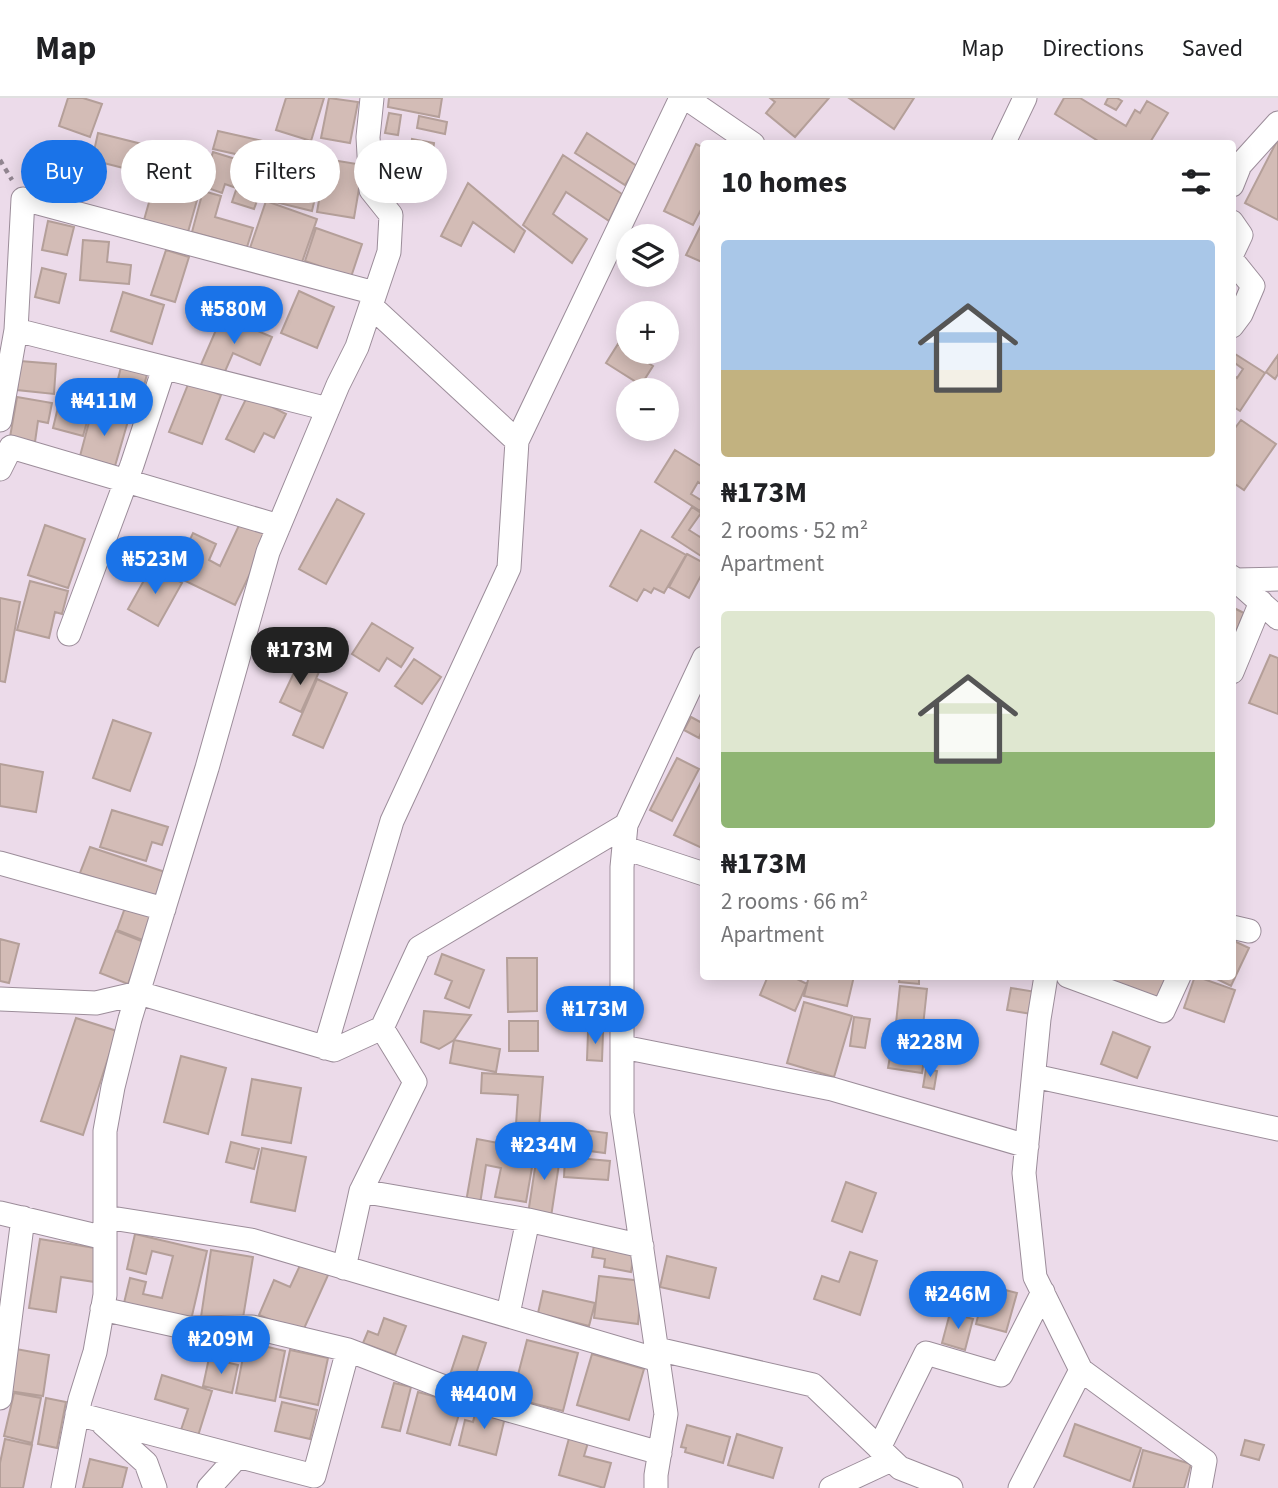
<!DOCTYPE html>
<meta charset="utf-8">
<style>
:root{--surface:#fff;--page:#f6f6f6;--text:#202124;--muted:#757577;--line:#e0e0e0;--accent:#1a73e8}
body{margin:0;font-family:"Source Sans 3",sans-serif;background:var(--page);color:var(--text);height:100vh;display:flex;flex-direction:column;font-size:26px;white-space:nowrap}
*{box-sizing:border-box;margin:0}
p{font-size:23px;color:var(--muted)}
.icon{flex:none;width:38px;height:38px;fill:none;stroke:currentColor;stroke-width:2;stroke-linecap:round;stroke-linejoin:round}
.map{position:relative;flex:1;overflow:hidden}
.panel{position:absolute;left:700px;top:42px;width:536px;height:840px;display:flex;flex-direction:column;background:var(--surface);border-radius:7px;box-shadow:0 4px 18px #0003}
.panel>*{flex:none}
.hud{position:absolute;left:21px;top:42px;width:574px;height:63px;display:flex;gap:14px}
.buttons{position:absolute;left:616px;top:126px;display:grid;gap:14px}
.buttons a{display:grid;place-items:center;width:63px;height:63px;border-radius:50%;background:var(--surface);box-shadow:0 4px 18px #0003;font-size:35px}
.price{position:absolute;translate:-50% -60px;padding:0 16px;border-radius:24px;background:var(--accent);color:#fff;font-size:23px;line-height:46px;filter:drop-shadow(0 2px 4px #0008)}
.price::after{content:'';position:absolute;left:50%;top:42px;width:21px;height:16px;margin-left:-10px;background:inherit;clip-path:polygon(0 0,100% 0,50% 100%)}
.price.active{background:#222;color:#fff}
ul{padding:0;list-style:none}
li{display:grid;align-content:center;gap:14px;height:371px;padding:0 21px}
li span{display:grid;place-items:center;height:217px;border-radius:7px;color:#555}
li>.icon{margin-inline-start:auto}
span .icon{width:126px;height:126px;fill:#fffc;stroke-width:1}
li b{font-size:30px}
h2{display:flex;justify-content:space-between;align-items:center;height:84px;padding:0 21px;font-size:30px}
.chip{padding:0 24px;border-radius:32px;background:var(--surface);box-shadow:0 4px 18px #0003;font-size:24px;line-height:63px}
.chip.active{background:var(--accent);color:#fff}
header{display:flex;align-items:center;gap:42px;box-sizing:border-box;height:98px;padding:0 35px;background:var(--surface);border-bottom:2px solid var(--line)}
header strong{font-size:33px}
nav{display:flex;gap:38px;margin-inline-start:auto;font-size:24px}
.map>svg:first-child{display:block}
</style>
<header>
<strong>Map</strong>
<nav><a>Map</a><a>Directions</a><a>Saved</a></nav>
</header>
<div class="map">
<svg width="1278" height="1390" viewBox="0 0 1278 1390">
<rect width="100%" height="100%" fill="#ecdbea"/>
<path fill="#d3bcb6" stroke="#b49f99" stroke-width="2" d="M68,0H83L102,6L90,39L59,28Z
M286,0H324L311,43L276,32Z
M329,0L358,4L350,45L321,40Z
M389,0H442L439,19L388,9Z
M770,0H829L795,39L766,15L775,4Z
M849,0H914L894,31Z
M1064,0H1080L1126,28L1135,12L1140,15L1147,3L1168,15L1149,46H1103L1055,16Z
M1108,0H1117L1122,3L1116,12L1105,6Z
M389,15L401,17L398,37L385,35Z
M419,18L447,24L445,36L417,30Z
M218,33L276,46L271,64L213,51Z
M98,35L142,46L135,73L92,62Z
M587,35L637,68L625,87L575,55Z
M412,41L434,45L432,60L410,56Z
M1277,43L1278,44V122L1245,105Z
M696,46L704,50V106L693,127L664,113Z
M280,50L324,61L312,113L267,102Z
M213,54L271,72L262,99L225,86L222,95L202,88Z
M563,57L622,96L609,123L566,94L553,116L587,141L572,165L523,127Z
M326,61L363,67L354,120L317,114Z
M157,76L201,88L188,134L144,122Z
M468,85L525,133L514,154L473,124L461,148L441,138Z
M236,92L258,100L254,111L232,104Z
M203,93L221,98L215,119L253,130L247,149L192,134Z
M266,103L317,121L300,170L249,153Z
M48,123L74,129L67,157L42,152Z
M703,123H704V165L686,157Z
M316,130L362,146L351,179L305,163Z
M83,142L109,144L107,164L131,167L129,186L80,182Z
M166,152L189,159L175,204L151,197Z
M42,170L66,176L59,205L35,199Z
M299,193L334,209L317,250L281,235Z
M123,194L164,207L152,246L111,233Z
M222,218L272,239L260,267L233,255L223,278L200,269Z
M618,246L653,268L641,287L606,265Z
M1232,254L1265,275L1240,313L1232,308V276L1237,280L1243,271L1232,263Z
M1278,257V276L1275,281L1266,274Z
M20,263L56,266L54,296L17,292Z
M121,269L147,276L142,296L116,289Z
M189,284L221,297L202,346L169,334Z
M248,297L286,316L274,340L264,335L254,354L226,341Z
M17,299L52,305L48,325L38,323L35,344L10,339Z
M59,305L90,313L83,338L53,330Z
M92,313L128,323L115,368L80,358Z
M1241,322L1276,346L1244,392L1232,384V334Z
M675,352L704,370V388L698,384L691,396L704,404L700,413L655,384Z
M337,401L364,416L326,486L299,471Z
M692,409L701,415L689,432L700,439L704,434V460L672,439Z
M241,423L269,436L235,507L173,477L193,435L216,446L209,462L220,468Z
M45,427L85,441L68,490L28,477Z
M641,432L686,457L664,495L654,490L651,495L644,491L637,503L610,488Z
M687,456L704,465V472L689,500L669,489Z
M152,468L182,485L158,528L128,511Z
M30,483L68,493L62,516L55,514L49,540L17,532Z
M0,500L20,504L5,584L0,583Z
M1232,509L1244,515L1232,543Z
M372,525L413,550L401,569L387,560L379,573L352,556Z
M1270,557L1278,560V616L1249,605Z
M414,561L441,579L422,606L395,588Z
M299,564L319,574L301,614L280,604Z
M317,581L347,595L323,650L293,637Z
M691,619L704,626L699,640L684,632Z
M113,622L151,635L130,693L93,680Z
M677,660L699,671L672,723L650,712Z
M0,666L43,674L36,714L0,708Z
M704,678V751L674,737Z
M112,712L168,729L162,747L152,744L146,763L100,749Z
M90,749L168,775L159,802L80,775Z
M126,807L154,817L145,843L117,832Z
M116,833L144,844L128,886L100,875Z
M0,841L19,846L9,885L0,883Z
M1232,842L1249,850L1231,888L1211,878H1232Z
M442,856L484,872L469,910L445,900L452,883L435,876Z
M507,860H537V913L508,914Z
M768,878H791L807,886L795,913L760,897Z
M809,878H854L847,908L804,898Z
M900,878H919V886L899,884Z
M1096,878H1173L1165,902Z
M1195,878L1235,892L1224,924L1184,910Z
M900,888L927,891L923,928L896,925Z
M1011,890L1036,894L1032,916L1007,912Z
M804,904L852,918L834,979L787,965Z
M424,913L471,917L454,942L439,951L421,944Z
M854,919L870,921L865,950L850,948Z
M76,920L117,933L83,1037L41,1023Z
M509,923H538V953H509Z
M588,934L603,935L602,963L587,962Z
M1113,934L1150,949L1137,980L1101,966Z
M894,936L927,942L922,975L888,970Z
M454,942L500,951L496,974L450,965Z
M181,958L226,970L208,1036L164,1024Z
M926,971L937,973L934,991L923,989Z
M482,975L543,979L538,1043L515,1041L518,997L481,995Z
M252,981L301,990L291,1045L242,1037Z
M546,1027L607,1035L605,1055L544,1047Z
M477,1041L535,1052L526,1104L495,1099L501,1070L486,1067L480,1106L466,1104Z
M231,1044L259,1051L254,1071L226,1064Z
M262,1050L306,1059L295,1113L251,1104Z
M538,1050L561,1053L551,1119L528,1116Z
M565,1059L610,1063L608,1082L564,1079Z
M846,1084L876,1095L862,1134L832,1123Z
M135,1136L207,1153L191,1222L124,1205L130,1180L146,1184L143,1196L162,1200L173,1158L152,1153L146,1176L127,1171Z
M40,1141L101,1151L95,1184L61,1179L56,1214L29,1210Z
M594,1147L634,1155L631,1174L604,1169L605,1161L592,1159Z
M211,1152L253,1159L242,1226L201,1219Z
M850,1154L877,1163L860,1217L814,1201L822,1178L839,1184Z
M667,1158L716,1170L709,1200L660,1189Z
M302,1163L329,1175L302,1235L259,1217L274,1182L290,1189Z
M599,1178L642,1183L638,1226L594,1220Z
M986,1187L1017,1195L1006,1234L976,1226Z
M543,1193L595,1205L589,1228L538,1215Z
M950,1215L973,1221L965,1252L942,1245Z
M384,1220L406,1228L395,1257L363,1245L368,1233L378,1237Z
M463,1238L486,1245L473,1285L450,1277Z
M527,1242L578,1255L563,1313L512,1300Z
M246,1244L285,1253L275,1303L236,1295Z
M16,1251L49,1257L43,1298L9,1293Z
M290,1252L328,1260L318,1307L280,1299Z
M592,1256L644,1271L629,1322L577,1307Z
M209,1260L238,1267L232,1295L203,1288Z
M162,1277L212,1293L197,1341L180,1335L188,1311L155,1301Z
M484,1277L500,1281L497,1294L480,1289Z
M394,1285L411,1289L400,1333L382,1329Z
M418,1294L462,1306L450,1347L407,1335Z
M14,1295L41,1300L32,1345L4,1338Z
M46,1300L66,1304L57,1350L38,1346Z
M282,1304L317,1312L310,1341L275,1333Z
M477,1308L506,1315L496,1357L459,1347L465,1322L473,1324Z
M1075,1326L1141,1350L1130,1383L1064,1358Z
M687,1327L730,1339L723,1365L685,1354L686,1350L681,1349Z
M571,1333L590,1338L584,1358L611,1365L604,1390L559,1377Z
M737,1336L782,1350L773,1380L728,1367Z
M5,1341L32,1347L23,1390H0V1365Z
M1245,1342L1264,1347L1259,1362L1241,1357Z
M1143,1352L1191,1366L1184,1390H1133Z
M90,1361L127,1370L122,1390H83Z"/>
<g fill="none" stroke-linecap="round" stroke-linejoin="round">
<g stroke="#9c8d9a" stroke-width="25">
<path id="minor" d="M686,0L753,46
M1003,46L1025,0
M1232,87L1240,67L1278,25
M1232,124L1241,137L1232,156
M1232,162L1253,188L1241,216L1232,228
M16,232L328,311
M0,322L16,232L23,101L375,195
M517,343L681,0
M0,371L11,349L279,428
M1232,479L1278,520
M1236,482L1278,481
M69,536L132,367L164,270
M1232,574L1261,504
M625,750L704,776
M0,765L164,811
M1232,829L1249,833
M1068,878L1163,913L1179,878
M0,901L96,905L139,895L334,952L382,930L419,850L626,727
M623,949L832,991L1027,1048
M325,950L392,723L509,470L517,343L371,208
M1034,978L1278,1031
M361,1093L528,1122L642,1148
M0,1115L105,1140
M105,1119L251,1142L658,1262
M344,1170L361,1093L415,984L382,930
M102,1211L188,1230L252,1229L348,1252L491,1307L660,1355
M508,1216L528,1122
M657,1251L813,1287L900,1370L951,1390
M1081,1272L1205,1363L1200,1390
M0,1300L23,1120
M77,1316L314,1378L348,1252
M103,1326L146,1365L155,1390
M879,1350L926,1255L1001,1277L1043,1194
M63,1390L80,1302L95,1254L105,1197V1033L113,989L130,921L207,670L268,454L338,287L357,249L389,154L391,117L371,92L368,39L372,0
M209,1390L237,1359
M656,1390V1377L666,1316L622,1015V769L626,727L704,560
M831,1390L891,1362
M1020,1390L1081,1272L1035,1179L1024,1075L1039,921L1046,878"/>
</g>
<path stroke="#918590" stroke-width="4.5" stroke-dasharray="5 5" stroke-linecap="butt" d="M0,62L12,82"/>
<use href="#minor" stroke="#fff" stroke-width="23"/>
</g>
</svg>
<div class="buttons">
<a><svg class="icon" aria-label="layers" viewBox="0 0 24 24"><path d="M12 4l9 5-9 5-9-5zM3 14l9 5 9-5"/></svg></a>
<a>+</a>
<a>−</a>
</div>
<b class="price" style="left:234px;top:248px">₦580M</b>
<b class="price" style="left:104px;top:340px">₦411M</b>
<b class="price" style="left:155px;top:498px">₦523M</b>
<b class="price active" style="left:300px;top:589px">₦173M</b>
<b class="price" style="left:595px;top:948px">₦173M</b>
<b class="price" style="left:930px;top:981px">₦228M</b>
<b class="price" style="left:544px;top:1084px">₦234M</b>
<b class="price" style="left:958px;top:1233px">₦246M</b>
<b class="price" style="left:221px;top:1278px">₦209M</b>
<b class="price" style="left:484px;top:1333px">₦440M</b>
<div class="hud">
<a class="chip active">Buy</a>
<a class="chip">Rent</a>
<a class="chip">Filters</a>
<a class="chip">New</a>
</div>
<section class="panel">
<h2>10 homes<svg class="icon" aria-label="filters" viewBox="0 0 24 24"><path d="M4 7h16M4 17h16"/><circle cx="9" cy="7" r="2"/><circle cx="15" cy="17" r="2"/></svg></h2>
<ul>
<li><span style="background:linear-gradient(#a9c7e8 60%,#c2b280 0)"><svg class="icon" aria-label="home" viewBox="0 0 24 24"><path d="M3 11l9-7 9 7M6 9v11h12V9"/></svg></span><div><b>₦173M</b><p>2 rooms · 52 m²</p><p>Apartment</p></div></li>
<li><span style="background:linear-gradient(#dfe7d0 65%,#8fb573 0)"><svg class="icon" aria-label="home" viewBox="0 0 24 24"><path d="M3 11l9-7 9 7M6 9v11h12V9"/></svg></span><div><b>₦173M</b><p>2 rooms · 66 m²</p><p>Apartment</p></div></li>
</ul>
</section>
</div>
